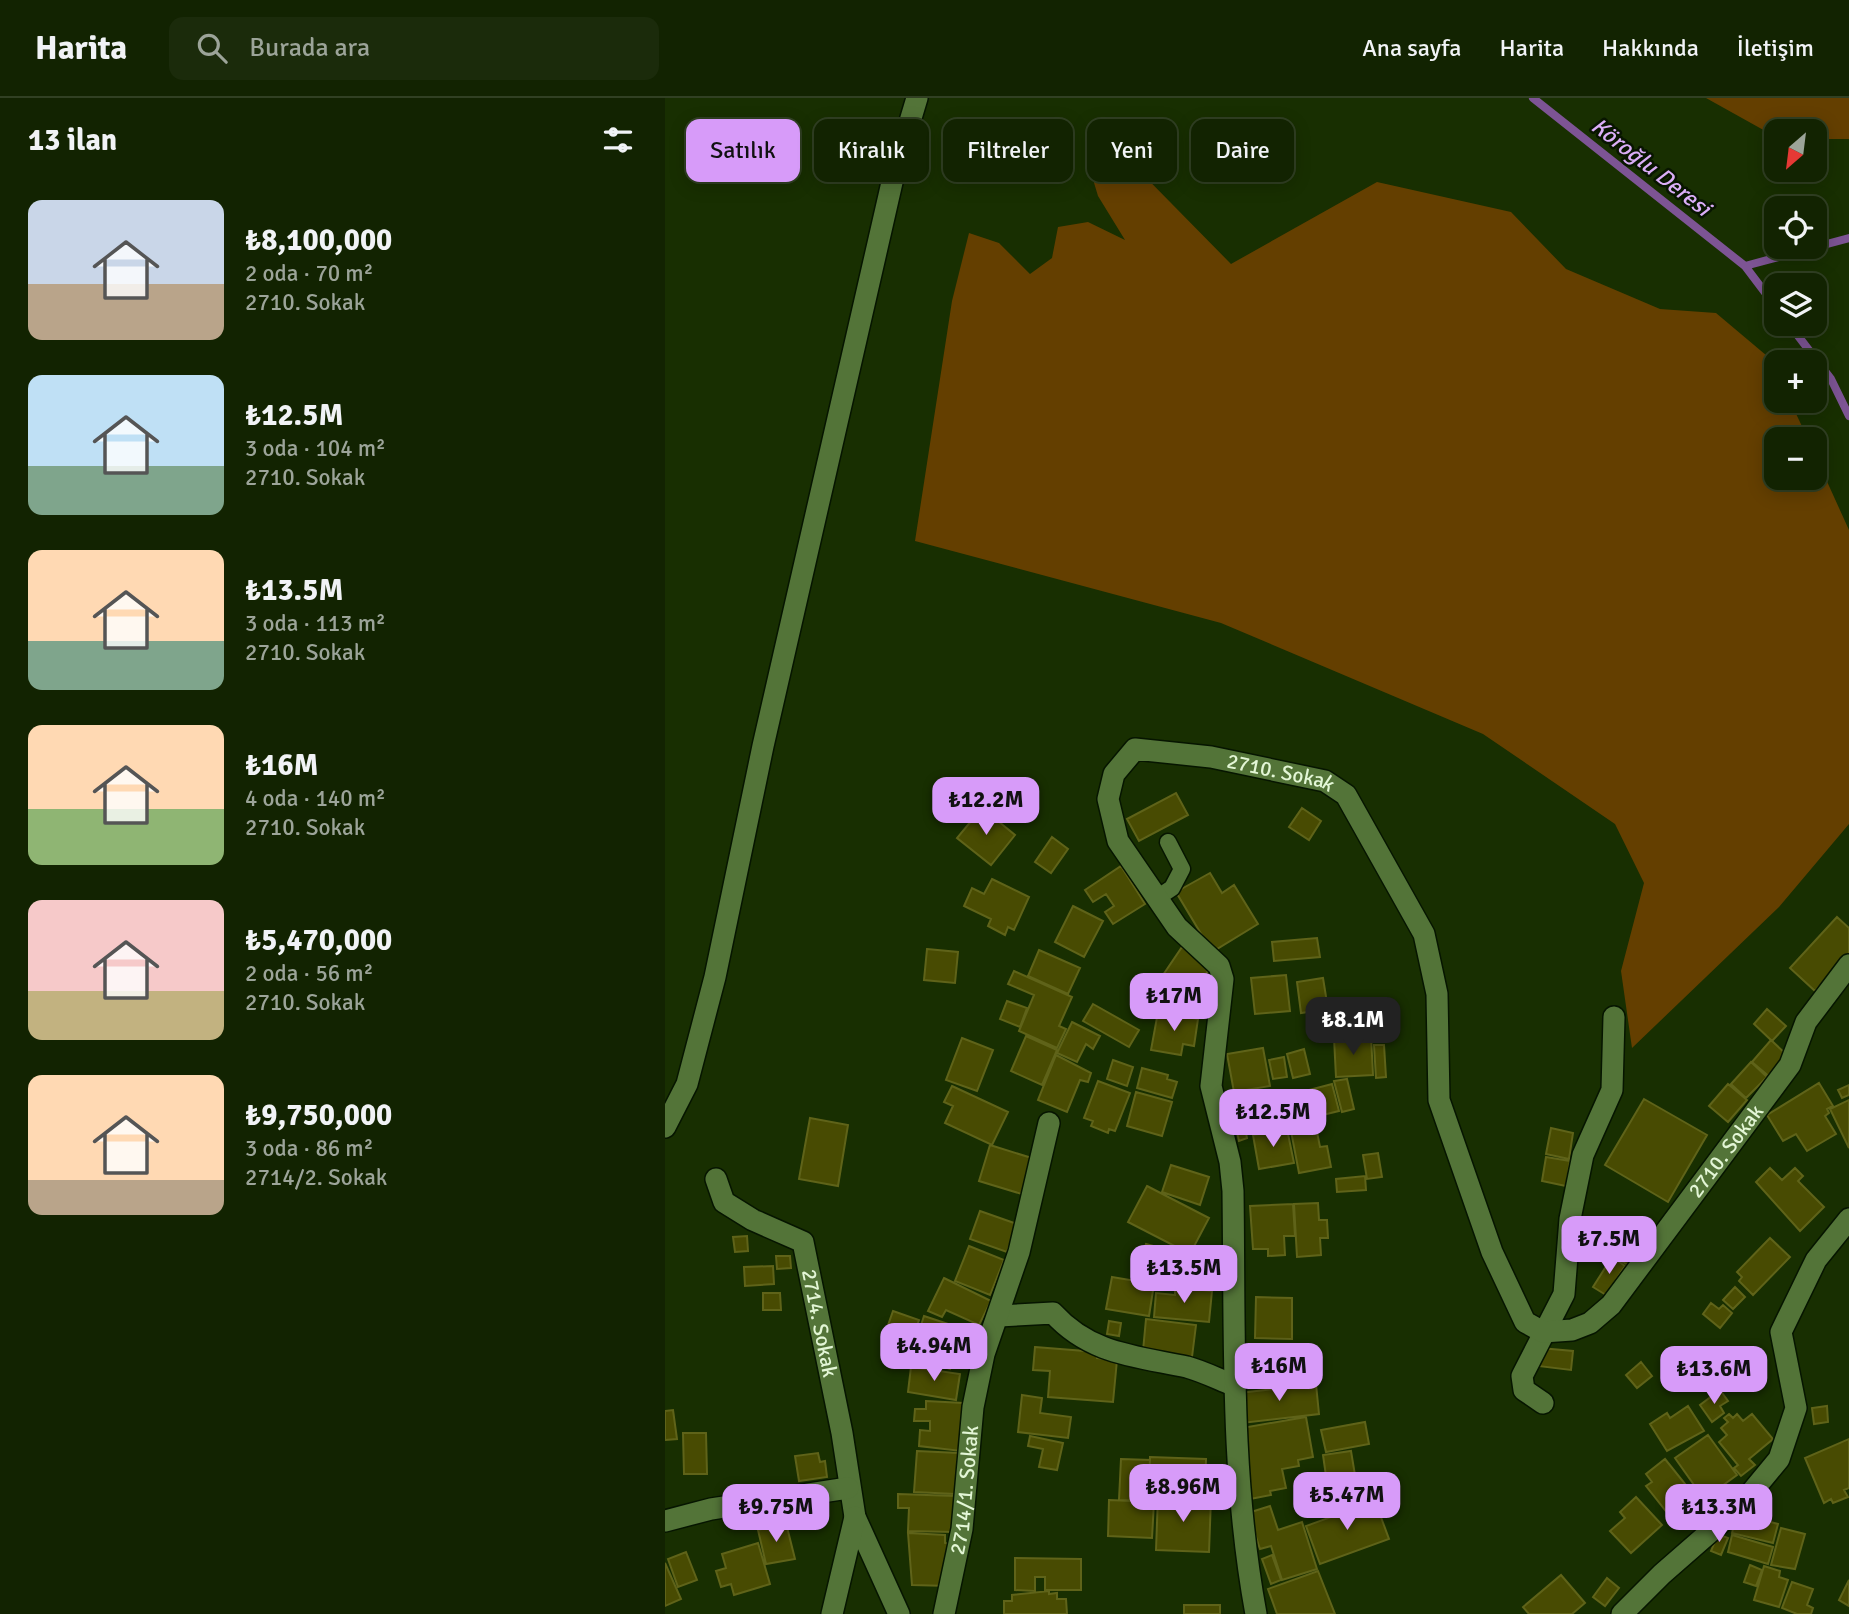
<!DOCTYPE html>
<html lang="tr">
<meta charset="utf-8">
<style>
:root{--surface:#122301;--page:#1b2b0b;--text:#f1f3f6;--muted:#9ca499;--line:#314023;--accent:#d79bf9}
body{margin:0;font-family:Signika,sans-serif;background:var(--page);color:var(--text);height:100vh;display:flex;flex-direction:column;font-size:26px;white-space:nowrap}
*{box-sizing:border-box;margin:0}
p{font-size:23px;color:var(--muted)}
.icon{flex:none;width:38px;height:38px;fill:none;stroke:currentColor;stroke-width:2;stroke-linecap:round;stroke-linejoin:round}
.map{position:relative;flex:1;overflow:hidden}
.drawer{display:flex;flex-direction:column;background:var(--surface);width:665px}
.drawer>*{flex:none}
.guide{position:absolute;left:21px;top:21px;width:665px;height:63px;display:flex;gap:14px}
.needle{width:46px;rotate:208deg}
.fabs{position:absolute;left:1099px;top:21px;display:grid;gap:14px}
.fabs a{display:grid;place-items:center;width:63px;height:63px;border-radius:14px;background:var(--surface);box-shadow:0 4px 18px #0003,0 0 0 2px var(--line);font-size:35px}
.price{position:absolute;translate:-50% -60px;padding:0 16px;border-radius:14px;background:var(--accent);color:#111;font-size:23px;line-height:46px;filter:drop-shadow(0 2px 4px #0008)}
.price::after{content:'';position:absolute;left:50%;top:42px;width:21px;height:16px;margin-left:-10px;background:inherit;clip-path:polygon(0 0,100% 0,50% 100%)}
.price.active{background:#222;color:#fff}
ul{padding:0;list-style:none}
li{display:flex;align-items:center;gap:21px;height:175px;padding:0 28px}
li span{display:grid;place-items:center;flex:none;width:196px;height:140px;border-radius:14px;color:#555}
li>.icon{margin-inline-start:auto}
span .icon{width:84px;height:84px;fill:#fffc;stroke-width:1}
li b{font-size:30px}
h2{display:flex;justify-content:space-between;align-items:center;height:84px;padding:0 28px;font-size:30px}
.pill{padding:0 24px;border-radius:14px;background:var(--surface);box-shadow:0 4px 18px #0003,0 0 0 2px var(--line);font-size:24px;line-height:63px}
.pill.active{background:var(--accent);color:#111}
header{display:flex;align-items:center;gap:42px;box-sizing:border-box;height:98px;padding:0 35px;background:var(--surface);border-bottom:2px solid var(--line)}
header strong{font-size:33px}
nav{display:flex;gap:38px;margin-inline-start:auto;font-size:24px}
.search{width:490px;height:63px;background:var(--page);display:flex;align-items:center;gap:18px;box-sizing:border-box;padding:0 24px;border-radius:14px;color:var(--muted);font-size:26px}
main{display:flex;flex:1;min-height:0}
.map>svg:first-child{display:block}
</style>
<header>
<strong>Harita</strong>
<div class="search"><svg class="icon" aria-label="search" viewBox="0 0 24 24"><circle cx="10" cy="10" r="6"/><path d="M15 15l6 6"/></svg>Burada ara</div>
<nav><a>Ana sayfa</a><a>Harita</a><a>Hakkında</a><a>İletişim</a></nav>
</header>
<main>
<section class="drawer">
<h2>13 ilan<svg class="icon" aria-label="filters" viewBox="0 0 24 24"><path d="M4 7h16M4 17h16"/><circle cx="9" cy="7" r="2"/><circle cx="15" cy="17" r="2"/></svg></h2>
<ul>
<li><span style="background:linear-gradient(#c9d6e8 60%,#b9a48a 0)"><svg class="icon" aria-label="home" viewBox="0 0 24 24"><path d="M3 11l9-7 9 7M6 9v11h12V9"/></svg></span><div><b>₺8,100,000</b><p>2 oda · 70 m²</p><p>2710. Sokak</p></div></li>
<li><span style="background:linear-gradient(#bfe0f5 65%,#7fa58c 0)"><svg class="icon" aria-label="home" viewBox="0 0 24 24"><path d="M3 11l9-7 9 7M6 9v11h12V9"/></svg></span><div><b>₺12.5M</b><p>3 oda · 104 m²</p><p>2710. Sokak</p></div></li>
<li><span style="background:linear-gradient(#ffd9b3 65%,#7fa58c 0)"><svg class="icon" aria-label="home" viewBox="0 0 24 24"><path d="M3 11l9-7 9 7M6 9v11h12V9"/></svg></span><div><b>₺13.5M</b><p>3 oda · 113 m²</p><p>2710. Sokak</p></div></li>
<li><span style="background:linear-gradient(#ffd9b3 60%,#8fb573 0)"><svg class="icon" aria-label="home" viewBox="0 0 24 24"><path d="M3 11l9-7 9 7M6 9v11h12V9"/></svg></span><div><b>₺16M</b><p>4 oda · 140 m²</p><p>2710. Sokak</p></div></li>
<li><span style="background:linear-gradient(#f6c9c9 65%,#c2b280 0)"><svg class="icon" aria-label="home" viewBox="0 0 24 24"><path d="M3 11l9-7 9 7M6 9v11h12V9"/></svg></span><div><b>₺5,470,000</b><p>2 oda · 56 m²</p><p>2710. Sokak</p></div></li>
<li><span style="background:linear-gradient(#ffd9b3 75%,#b9a48a 0)"><svg class="icon" aria-label="home" viewBox="0 0 24 24"><path d="M3 11l9-7 9 7M6 9v11h12V9"/></svg></span><div><b>₺9,750,000</b><p>3 oda · 86 m²</p><p>2714/2. Sokak</p></div></li>
</ul>
</section>
<div class="map">
<svg width="1184" height="1516" viewBox="0 0 1184 1516">
<rect width="100%" height="100%" fill="#182f01"/>
<path fill="#643f00" d="M1041,0H1184V41H1150V33H1111V39Z
M448,46L566,166L712,84L846,114L901,171L995,211L1051,215L1108,263L1111,271V303H1125L1143,341H1111V380H1150V357L1184,432V726L1114,809L967,950L956,873L979,785L950,726L818,636L556,525L250,443L287,203L304,135L334,145L365,176L387,160L393,129L423,124L460,142L433,98L424,68Z"/>
<g fill="none" stroke-linecap="round" stroke-linejoin="round">
<path stroke="#7d5494" stroke-width="8" d="M868,0L1080,168L1111,209
M1080,168L1184,140
M1124,226L1166,281L1184,318"/>
</g>
<path fill="#484b02" stroke="#5f6319" stroke-width="2" d="M511,695L523,717L474,743L462,721Z
M317,710L350,737L326,767L292,740Z
M637,710L656,723L644,742L624,729Z
M387,739L403,751L386,775L370,764Z
M456,768L480,806L448,826L440,814L449,808L441,796L428,804L420,792Z
M545,775L557,795L569,787L593,826L547,854L511,794Z
M327,781L364,799L349,832L343,829L340,837L323,828L326,821L299,808L307,790L319,796Z
M408,808L438,823L419,859L390,844Z
M1172,819L1184,830V857L1150,893L1125,870Z
M652,840L655,859L609,863L607,844Z
M517,849L546,869L540,877L547,882L531,904L496,880Z
M262,851L293,854L290,885L259,882Z
M374,852L415,870L403,896L363,878Z
M349,873L407,899L394,928L401,931L392,950L354,933L369,897L343,886Z
M621,877L625,913L590,916L586,880Z
M658,880L663,911L636,915L632,884Z
M342,903L362,910L355,929L335,921Z
M428,906L474,932L464,949L418,923Z
M1102,911L1121,928L1107,943L1089,926Z
M493,914L533,921L529,948L518,946L516,957L486,952Z
M407,924L435,938L428,951L421,946L412,964L392,955Z
M361,938L392,952L377,987L346,973Z
M706,938L708,977L671,979L669,940Z
M297,940L328,952L312,993L281,982Z
M1106,942L1124,959L1106,980L1087,964Z
M709,947H719L721,979L711,980Z
M598,950L605,988L569,994L562,956Z
M639,951L645,976L628,980L622,956Z
M391,957L426,975L423,984L415,982L402,1014L373,1002Z
M619,959L622,979L608,981L604,962Z
M448,962L468,969L462,988L442,981Z
M1086,964L1102,979L1081,1000L1066,986Z
M477,970L503,977L502,981L512,984L507,1000L472,990Z
M682,981L689,1011L677,1014L669,983Z
M433,983L465,995L450,1033L444,1031L443,1035L426,1028L428,1023L419,1020Z
M1154,985L1168,1008L1162,1011L1164,1015L1160,1018L1171,1036L1142,1053L1131,1036L1118,1043L1102,1017Z
M667,986L674,1013L637,1022L629,996Z
M1063,986L1082,1002L1063,1024L1044,1008Z
M1184,987V997L1177,1000L1173,992Z
M287,988L343,1014L327,1047L280,1025L288,1008L279,1004Z
M471,994L507,1004L497,1038L462,1028Z
M626,997L633,1023L608,1030L601,1004Z
M596,1001L602,1030L581,1035L582,1040L574,1043L566,1007Z
M979,1001L1042,1037L1003,1104L940,1067Z
M1184,1002V1050L1165,1011Z
M145,1020L183,1027L173,1088L134,1081Z
M651,1029L655,1049L662,1048L666,1069L634,1075L626,1033Z
M886,1030L908,1035L904,1061L881,1056Z
M622,1031L629,1065L594,1071L588,1037Z
M325,1047L370,1061L360,1097L314,1083Z
M713,1055L717,1079L702,1081L698,1057Z
M881,1059L905,1063L901,1088L877,1083Z
M506,1067L544,1079L535,1107L497,1094Z
M1105,1070L1117,1082L1130,1070L1138,1078L1133,1083L1159,1109L1135,1133L1091,1084Z
M700,1078L701,1092L672,1094L671,1081Z
M482,1088L544,1120L525,1156L463,1124Z
M653,1105L654,1122H662L663,1140H655L656,1157L632,1159L629,1106Z
M628,1106L630,1138H619L620,1157L603,1158V1151H588L585,1108Z
M315,1113L352,1126L342,1154L305,1141Z
M963,1131L980,1141L963,1167L946,1157Z
M82,1138L83,1153L70,1154L68,1139Z
M1105,1140L1125,1159L1088,1197L1074,1183L1077,1179L1072,1174Z
M481,1146L529,1159L521,1187L473,1175Z
M304,1148L339,1162L325,1197L290,1183Z
M111,1158H125L126,1170L112,1171Z
M947,1159L960,1168L941,1197L928,1189Z
M108,1168L109,1186L80,1188L79,1169Z
M447,1179L489,1186L484,1218L441,1211Z
M279,1180L326,1203L314,1227L281,1212L277,1219L263,1213Z
M510,1189L547,1193L544,1224L489,1219L491,1195L510,1197Z
M1070,1189L1080,1199L1068,1211L1058,1202Z
M98,1195H115L116,1212H98Z
M591,1199L627,1200V1241L590,1240Z
M1046,1205L1054,1211L1058,1207L1067,1215L1055,1230L1038,1216Z
M228,1213L254,1222L247,1242L221,1233Z
M259,1218L298,1231L285,1271L246,1258Z
M481,1221L531,1227L527,1259L478,1253Z
M444,1223L456,1225L454,1238L442,1236Z
M298,1235L310,1239L304,1257L293,1254Z
M370,1249L432,1254V1260L452,1262L448,1304L383,1299L385,1273L368,1272Z
M875,1250L908,1253L906,1272L873,1268Z
M976,1264L987,1278L972,1290L961,1277Z
M246,1269L295,1276L291,1302L243,1294Z
M651,1286L654,1316L577,1325L574,1295Z
M1055,1292L1063,1303L1055,1308L1059,1315L1047,1324L1035,1307Z
M357,1297L377,1300L375,1315L406,1319L403,1340L353,1334Z
M261,1303L298,1305L296,1353L254,1348L255,1332L265,1333V1323H249L250,1311H261Z
M1023,1308L1039,1333L1002,1353L985,1326L1002,1315L1005,1320Z
M1162,1308L1163,1324L1149,1326L1147,1310Z
M8,1312L12,1341L0,1342V1313Z
M1064,1316L1068,1320L1072,1316L1078,1323L1087,1316L1108,1341L1084,1361L1090,1367L1076,1378L1069,1370L1073,1367L1054,1344L1062,1337L1056,1330L1063,1324L1059,1320Z
M641,1319L648,1359L633,1362L634,1368L617,1371L621,1390L605,1393L606,1397L585,1401L577,1330Z
M700,1324L704,1346L661,1354L656,1332Z
M18,1335H41L42,1376H19Z
M1043,1337L1072,1377L1039,1401L1010,1360Z
M365,1338L398,1345L392,1372L374,1369L378,1351L363,1348Z
M1184,1341V1390L1179,1392L1183,1399L1168,1405L1166,1401L1159,1405L1140,1360Z
M252,1353L293,1355L291,1396L249,1394Z
M686,1353L690,1377L680,1378L682,1397L664,1399L658,1357Z
M153,1355L155,1364L160,1363L162,1379L134,1383L130,1358Z
M485,1359L541,1361L540,1399L484,1397Z
M456,1361L485,1362L483,1403L454,1402Z
M1000,1361L1033,1402L1008,1422L981,1388L987,1384L981,1376Z
M233,1396L290,1398L289,1434L243,1433L244,1410H233Z
M493,1398L546,1400L544,1454L491,1452Z
M971,1399L997,1427L966,1455L945,1433L960,1420L955,1414Z
M444,1402L489,1404L487,1440L443,1438Z
M710,1403L724,1441L655,1466L641,1428Z
M605,1408L613,1432L637,1424L652,1471L617,1482L606,1448L595,1451L583,1415Z
M1072,1415L1113,1426L1108,1445L1067,1435Z
M121,1425L130,1461L101,1466L93,1432Z
M1116,1430L1140,1436L1130,1471L1106,1467Z
M243,1435L280,1437V1445L290,1447L284,1488L247,1487Z
M1053,1436L1063,1440L1056,1457L1046,1453Z
M1067,1437L1108,1449L1103,1466L1063,1454Z
M93,1445L105,1486L69,1497L66,1486L56,1489L51,1473L61,1470L57,1456Z
M21,1454L32,1482L13,1489L3,1461Z
M607,1457L616,1482L606,1486L597,1461Z
M350,1460L416,1461V1492H380V1479H370V1493L350,1492Z
M0,1465L16,1501L0,1508Z
M1085,1467L1097,1472L1091,1488L1079,1484Z
M1099,1468L1115,1473L1114,1479L1123,1482L1114,1509L1089,1502Z
M653,1473L670,1516H612L603,1491Z
M896,1477L920,1505L907,1516H864L858,1509Z
M942,1480L954,1490L940,1508L928,1499Z
M1184,1482V1508L1174,1502Z
M1127,1484L1148,1491L1142,1507L1148,1510L1146,1516H1132L1117,1510Z
M384,1493V1496L392,1495V1501H401L402,1516H339V1503H347V1497Z
M519,1507H555V1516H519Z"/>
<g fill="none" stroke-linecap="round" stroke-linejoin="round">
<g stroke="#061500" stroke-width="19">
<path id="lane" d="M492,800L507,790L517,771L503,744"/>
</g>
<g stroke="#061500" stroke-width="24">
<g id="street">
<path id="s1" d="M51,1081L59,1104L88,1122L138,1144L177,1335L190,1419L234,1516"/>
<path d="M334,1218L388,1215C425,1256 470,1258 522,1269C537,1273 553,1281 568,1287"/>
<path d="M878,1305L859,1292L857,1278L899,1196L905,1121L918,1057L947,992L949,919"/>
<path d="M0,1423L46,1411L183,1390"/>
<path d="M167,1516L190,1419"/>
<path id="s2" d="M279,1516L297,1431L308,1309L319,1256L354,1154L384,1025"/>
<path id="s3" d="M591,1516C565,1376 570,1235 568,1093L565,1064L546,988L558,881L554,868L512,829L453,743L443,701L449,676L470,651L546,659L660,683L681,697L759,836L772,896L774,1002L827,1154L860,1224L878,1234L907,1232L925,1225L946,1207L1125,967L1141,924L1184,867"/>
<path d="M957,1516L997,1476L1076,1407L1114,1361L1131,1310L1116,1234L1151,1162L1184,1121"/>
</g>
</g>
<g stroke="#061500" stroke-width="24">
<path id="secondary" d="M0,1029L22,986L50,879L98,648L228,80L252,0"/>
</g>
<use href="#lane" stroke="#537438" stroke-width="16"/>
<use href="#street" stroke="#537438" stroke-width="21"/>
<use href="#secondary" stroke="#537438" stroke-width="21"/>
</g>
<g text-anchor="middle" dominant-baseline="central" stroke-width="5" stroke-linejoin="round" paint-order="stroke">
<g font-size="21" fill="#e3f6d6" stroke="#081500">
<text stroke="none"><textPath href="#s3" startOffset="1064">2710. Sokak</textPath></text>
<text stroke="none"><textPath href="#s3" startOffset="1988">2710. Sokak</textPath></text>
<text stroke="none"><textPath href="#s1" startOffset="196">2714. Sokak</textPath></text>
<text stroke="none"><textPath href="#s2" startOffset="126">2714/1. Sokak</textPath></text>
</g>
<g font-size="23" font-style="italic" fill="#dbaef7" stroke="#081500">
<text transform="translate(986 69) rotate(38)">Köroğlu Deresi</text>
</g>
</g>
</svg>
<div class="fabs">
<a><svg class="needle" viewBox="-14 -14 28 28"><path d="M0-13l5 13h-10z" fill="#e53935"/><path d="M0 13l5-13h-10z" fill="#9ca499"/></svg></a>
<a><svg class="icon" aria-label="locate" viewBox="0 0 24 24"><circle cx="12" cy="12" r="6"/><path d="M12 2v4M12 18v4M2 12h4M18 12h4"/></svg></a>
<a><svg class="icon" aria-label="layers" viewBox="0 0 24 24"><path d="M12 4l9 5-9 5-9-5zM3 14l9 5 9-5"/></svg></a>
<a>+</a>
<a>−</a>
</div>
<b class="price" style="left:321px;top:739px">₺12.2M</b>
<b class="price" style="left:509px;top:935px">₺17M</b>
<b class="price active" style="left:688px;top:959px">₺8.1M</b>
<b class="price" style="left:608px;top:1051px">₺12.5M</b>
<b class="price" style="left:944px;top:1178px">₺7.5M</b>
<b class="price" style="left:519px;top:1207px">₺13.5M</b>
<b class="price" style="left:269px;top:1285px">₺4.94M</b>
<b class="price" style="left:614px;top:1305px">₺16M</b>
<b class="price" style="left:1049px;top:1308px">₺13.6M</b>
<b class="price" style="left:518px;top:1426px">₺8.96M</b>
<b class="price" style="left:682px;top:1434px">₺5.47M</b>
<b class="price" style="left:111px;top:1446px">₺9.75M</b>
<b class="price" style="left:1054px;top:1446px">₺13.3M</b>
<div class="guide">
<a class="pill active">Satılık</a>
<a class="pill">Kiralık</a>
<a class="pill">Filtreler</a>
<a class="pill">Yeni</a>
<a class="pill">Daire</a>
</div>
</div>
</main>
